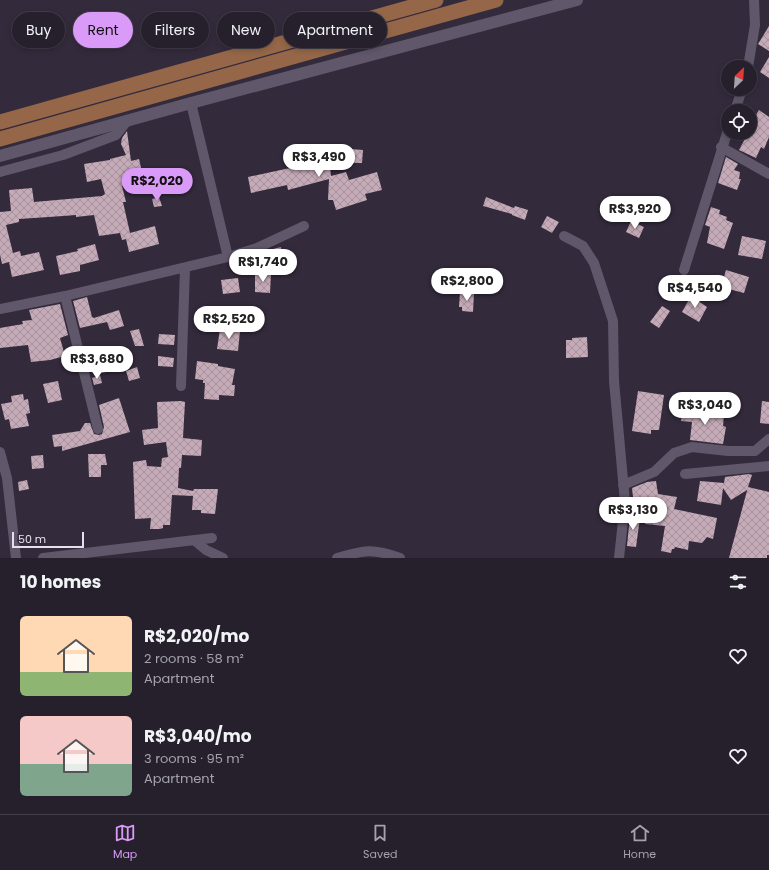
<!DOCTYPE html>
<meta charset="utf-8">
<style>
:root{--surface:#26202d;--page:#322d39;--text:#f1f3f6;--muted:#a4a3aa;--line:#423e49;--accent:#da9af7}
body{margin:0;font-family:Poppins,sans-serif;background:var(--page);color:var(--text);height:100vh;display:flex;flex-direction:column;font-size:15px;white-space:nowrap}
*{box-sizing:border-box;margin:0}
p{font-size:13px;color:var(--muted)}
.icon{flex:none;width:22px;height:22px;fill:none;stroke:currentColor;stroke-width:2;stroke-linecap:round;stroke-linejoin:round}
.map{position:relative;height:558px;overflow:hidden}
.panel{display:flex;flex-direction:column;background:var(--surface);flex:1}
.panel>*{flex:none}
.guide{position:absolute;left:12px;top:12px;width:400px;height:36px;display:flex;gap:8px}
.needle{width:26px;rotate:25deg}
.controls{position:absolute;left:721px;top:60px;display:grid;gap:8px}
.controls a{display:grid;place-items:center;width:36px;height:36px;border-radius:50%;background:var(--surface);box-shadow:0 2px 6px #0003,0 0 0 1px var(--line);font-size:20px}
.scale{position:absolute;left:12px;bottom:10px;width:72px;box-sizing:border-box;padding-left:4px;border:2px solid #e6e0ec;border-top:0;font-size:11px;line-height:14px;white-space:nowrap;color:#e6e0ec;-webkit-text-stroke:3px #332a3c;paint-order:stroke}
.price{position:absolute;translate:-50% -34px;padding:0 9px;border-radius:14px;background:#fff;color:#222;font-size:13px;line-height:26px;filter:drop-shadow(0 1px 2px #0008)}
.price::after{content:'';position:absolute;left:50%;top:24px;width:12px;height:9px;margin-left:-6px;background:inherit;clip-path:polygon(0 0,100% 0,50% 100%)}
.price.current{background:var(--accent);color:#111}
ul{padding:0;list-style:none}
li{display:flex;align-items:center;gap:12px;height:100px;padding:0 20px}
li span{display:grid;place-items:center;flex:none;width:112px;height:80px;border-radius:6px;color:#555}
li>.icon{margin-inline-start:auto}
span .icon{width:48px;height:48px;fill:#fffc;stroke-width:1}
li b{font-size:17px}
h2{display:flex;justify-content:space-between;align-items:center;height:48px;padding:0 20px;font-size:17px}
.pill{padding:0 14px;border-radius:18px;background:var(--surface);box-shadow:0 2px 6px #0003,0 0 0 1px var(--line);font-size:14px;line-height:36px}
.pill.current{background:var(--accent);color:#111}
.dock{display:flex;justify-content:space-around;align-items:center;height:56px;border-top:1px solid var(--line);background:var(--surface);font-size:11px;color:var(--muted)}
.dock a{display:grid;justify-items:center;gap:2px}
.dock .current{color:var(--accent)}
.map>svg:first-child{display:block}
</style>
<div class="map">
<svg width="769" height="558" viewBox="0 0 769 558">
<defs>
<pattern id="building-cross-hatch" width="8" height="8" patternUnits="userSpaceOnUse"><rect width="8" height="8" fill="#c5aab7"/><path d="M0 0l8 8M0 8l8-8" fill="none" stroke="#a5909b"/></pattern>
</defs>
<rect width="100%" height="100%" fill="#332a3c"/>
<path fill="url(#building-cross-hatch)" d="M769,26V51L758,44Z
M769,57V78L760,72Z
M759,110L769,117V137L764,149L761,147L756,158L739,150L748,133H750V125Z
M127,131L131,161L139,159L143,176L137,177V180H134L135,183L122,186L126,202H123L130,233L155,226L159,244L129,252L126,239L122,240L120,233L99,236L94,215L76,217V215L63,216L19,219V222L6,225L13,253L20,251L21,256L39,252L44,270L12,277L9,262L2,264L0,255V212L11,211L9,190L32,188L34,202L102,196L105,194L101,179L87,182L84,164L110,160V159L126,155L121,144L122,138Z
M318,144H326V148L330,147L331,155L329,156L331,176L346,172L349,180L377,172L382,190L365,194L367,200L336,210L333,200H328L329,179L288,190L287,185L251,193L248,177L290,168L288,160L299,158L298,154L309,152L308,148L318,146Z
M351,149L363,150L362,163H350Z
M726,157L738,164L734,170L740,172L739,179H741L737,190L718,183Z
M159,197L162,206L154,207L152,199Z
M486,197L514,208L515,206L528,210L525,220L512,215V214L483,206Z
M711,207L720,210L719,214L727,217L726,220L733,223L724,249L707,243L710,227L705,225Z
M547,216L559,222L552,233L541,227Z
M631,221L644,227L639,238L626,232Z
M742,236L766,241L762,259L738,255Z
M95,244L99,260L80,265V271L60,275L56,256L78,251L77,249Z
M281,247L283,261L270,262L269,250Z
M726,270L749,277L744,293L721,287Z
M255,274H271L270,293L255,292Z
M238,278L240,292L223,294L221,280Z
M460,293H474L473,312L462,311V307H459Z
M691,296L707,307L699,322L682,312Z
M87,297L92,317L94,318L119,310L124,326L110,330L107,322L80,328L73,301Z
M60,304L68,335L60,338L65,356L50,360L31,362L28,345L0,348V328L23,324L22,321L32,320L29,310Z
M662,306L670,311L659,328L650,322Z
M139,329L144,346H135L130,331Z
M220,329L240,331L238,351L217,349Z
M159,334L175,335L174,345L158,344Z
M587,337L588,357L566,358V340H572V338Z
M102,347L110,371L94,375L87,351Z
M158,356L174,358L173,367L158,366Z
M197,361L218,364V366L235,369L232,385H235L234,396L219,395V400L204,399L205,383H203V380L195,379Z
M137,367L140,378L129,381L126,371Z
M100,375L102,383L94,385L92,378Z
M58,381L62,400L48,403L43,384Z
M638,391L664,395L659,430H651V434L632,431Z
M23,394L24,400L28,399L30,413L26,414L29,426L11,429L9,419L5,420L1,404L12,402L11,396Z
M119,398L130,432L62,451V446L54,447L52,435L80,431L85,423H90L94,434L99,435L102,434L104,427L99,405Z
M181,401L185,402L183,438L202,440L201,456L182,455L181,468H179L178,488L193,491L194,489H218L215,514L201,513V510H192L193,496L172,495L170,525H163V528L160,529H150L151,518L135,519L133,462L146,460L147,466L161,467L162,458L168,457L166,442L144,445L142,430L158,428L157,402Z
M762,401L769,402V424L760,423Z
M683,408L724,415L723,426L726,427L723,444L690,440L692,422L681,421Z
M88,454H105L107,465H101V477H89Z
M43,455L44,468L32,469L31,456Z
M749,474L752,475L747,490L731,500L723,488L721,505L697,501L700,481L724,483L725,477Z
M27,480L29,489L19,491L18,482Z
M656,481L658,494L677,497L674,509L717,518L713,539L707,537L702,543L689,541L688,550L675,547L674,549H672L671,553L661,551L665,526L645,524L647,498L633,497L632,488L647,482Z
M748,487L769,492V555H767V558H729Z
M630,516L640,518L636,547L627,546Z"/>
<g fill="none" stroke-linecap="round" stroke-linejoin="round">
<path stroke="#60576b" stroke-width="10" d="M748,67L755,25L754,0
M191,103L228,257
M735,111L742,89
M721,147L769,174
M0,172L63,155L116,135L128,120
M564,236L583,246L594,263L613,321L614,381L625,502L619,558
M684,270L728,130
M65,296L98,429
M0,309L65,296L228,257L257,248L304,226
M181,386L185,268
M0,452L7,478L16,558
M685,474L769,466
M623,485L654,472L674,453L692,447L728,451H755L769,439
M194,540L206,550L223,558
M43,558L212,538
M337,558C364,550 373,548 400,558"/>
<path stroke="#60576b" stroke-width="12" d="M0,156L191,103L577,0"/>
<path stroke="#956748" stroke-width="15" d="M0,122L436,0
M0,139L496,0"/>
</g>
</svg>
<div class="controls">
<a><svg class="needle" viewBox="-14 -14 28 28"><path d="M0-13l5 13h-10z" fill="#e53935"/><path d="M0 13l5-13h-10z" fill="#a4a3aa"/></svg></a>
<a><svg class="icon" aria-label="locate" viewBox="0 0 24 24"><circle cx="12" cy="12" r="6"/><path d="M12 2v4M12 18v4M2 12h4M18 12h4"/></svg></a>
</div>
<div class="scale">50 m</div>
<b class="price" style="left:319px;top:178px">R$3,490</b>
<b class="price current" style="left:157px;top:202px">R$2,020</b>
<b class="price" style="left:635px;top:230px">R$3,920</b>
<b class="price" style="left:263px;top:283px">R$1,740</b>
<b class="price" style="left:467px;top:302px">R$2,800</b>
<b class="price" style="left:695px;top:309px">R$4,540</b>
<b class="price" style="left:229px;top:340px">R$2,520</b>
<b class="price" style="left:97px;top:380px">R$3,680</b>
<b class="price" style="left:705px;top:426px">R$3,040</b>
<b class="price" style="left:633px;top:531px">R$3,130</b>
<div class="guide">
<a class="pill">Buy</a>
<a class="pill current">Rent</a>
<a class="pill">Filters</a>
<a class="pill">New</a>
<a class="pill">Apartment</a>
</div>
</div>
<section class="panel">
<h2>10 homes<svg class="icon" aria-label="filters" viewBox="0 0 24 24"><path d="M4 7h16M4 17h16"/><circle cx="9" cy="7" r="2"/><circle cx="15" cy="17" r="2"/></svg></h2>
<ul>
<li><span style="background:linear-gradient(#ffd9b3 70%,#8fb573 0)"><svg class="icon" aria-label="home" viewBox="0 0 24 24"><path d="M3 11l9-7 9 7M6 9v11h12V9"/></svg></span><div><b>R$2,020/mo</b><p>2 rooms · 58 m²</p><p>Apartment</p></div><svg class="icon" aria-label="heart" viewBox="0 0 24 24"><path d="M12 20l-8-8c-3-5 5-10 8-4 3-6 11-1 8 4z"/></svg></li>
<li><span style="background:linear-gradient(#f6c9c9 60%,#7fa58c 0)"><svg class="icon" aria-label="home" viewBox="0 0 24 24"><path d="M3 11l9-7 9 7M6 9v11h12V9"/></svg></span><div><b>R$3,040/mo</b><p>3 rooms · 95 m²</p><p>Apartment</p></div><svg class="icon" aria-label="heart" viewBox="0 0 24 24"><path d="M12 20l-8-8c-3-5 5-10 8-4 3-6 11-1 8 4z"/></svg></li>
</ul>
</section>
<nav class="dock">
<a class="current"><svg class="icon" aria-label="map" viewBox="0 0 24 24"><path d="M3 6l6-2 6 2 6-2v14l-6 2-6-2-6 2zM9 4v14M15 6v14"/></svg>Map</a>
<a><svg class="icon" aria-label="saved" viewBox="0 0 24 24"><path d="M7 4h10v16l-5-4-5 4z"/></svg>Saved</a>
<a><svg class="icon" aria-label="home" viewBox="0 0 24 24"><path d="M3 11l9-7 9 7M6 9v11h12V9"/></svg>Home</a>
</nav>
